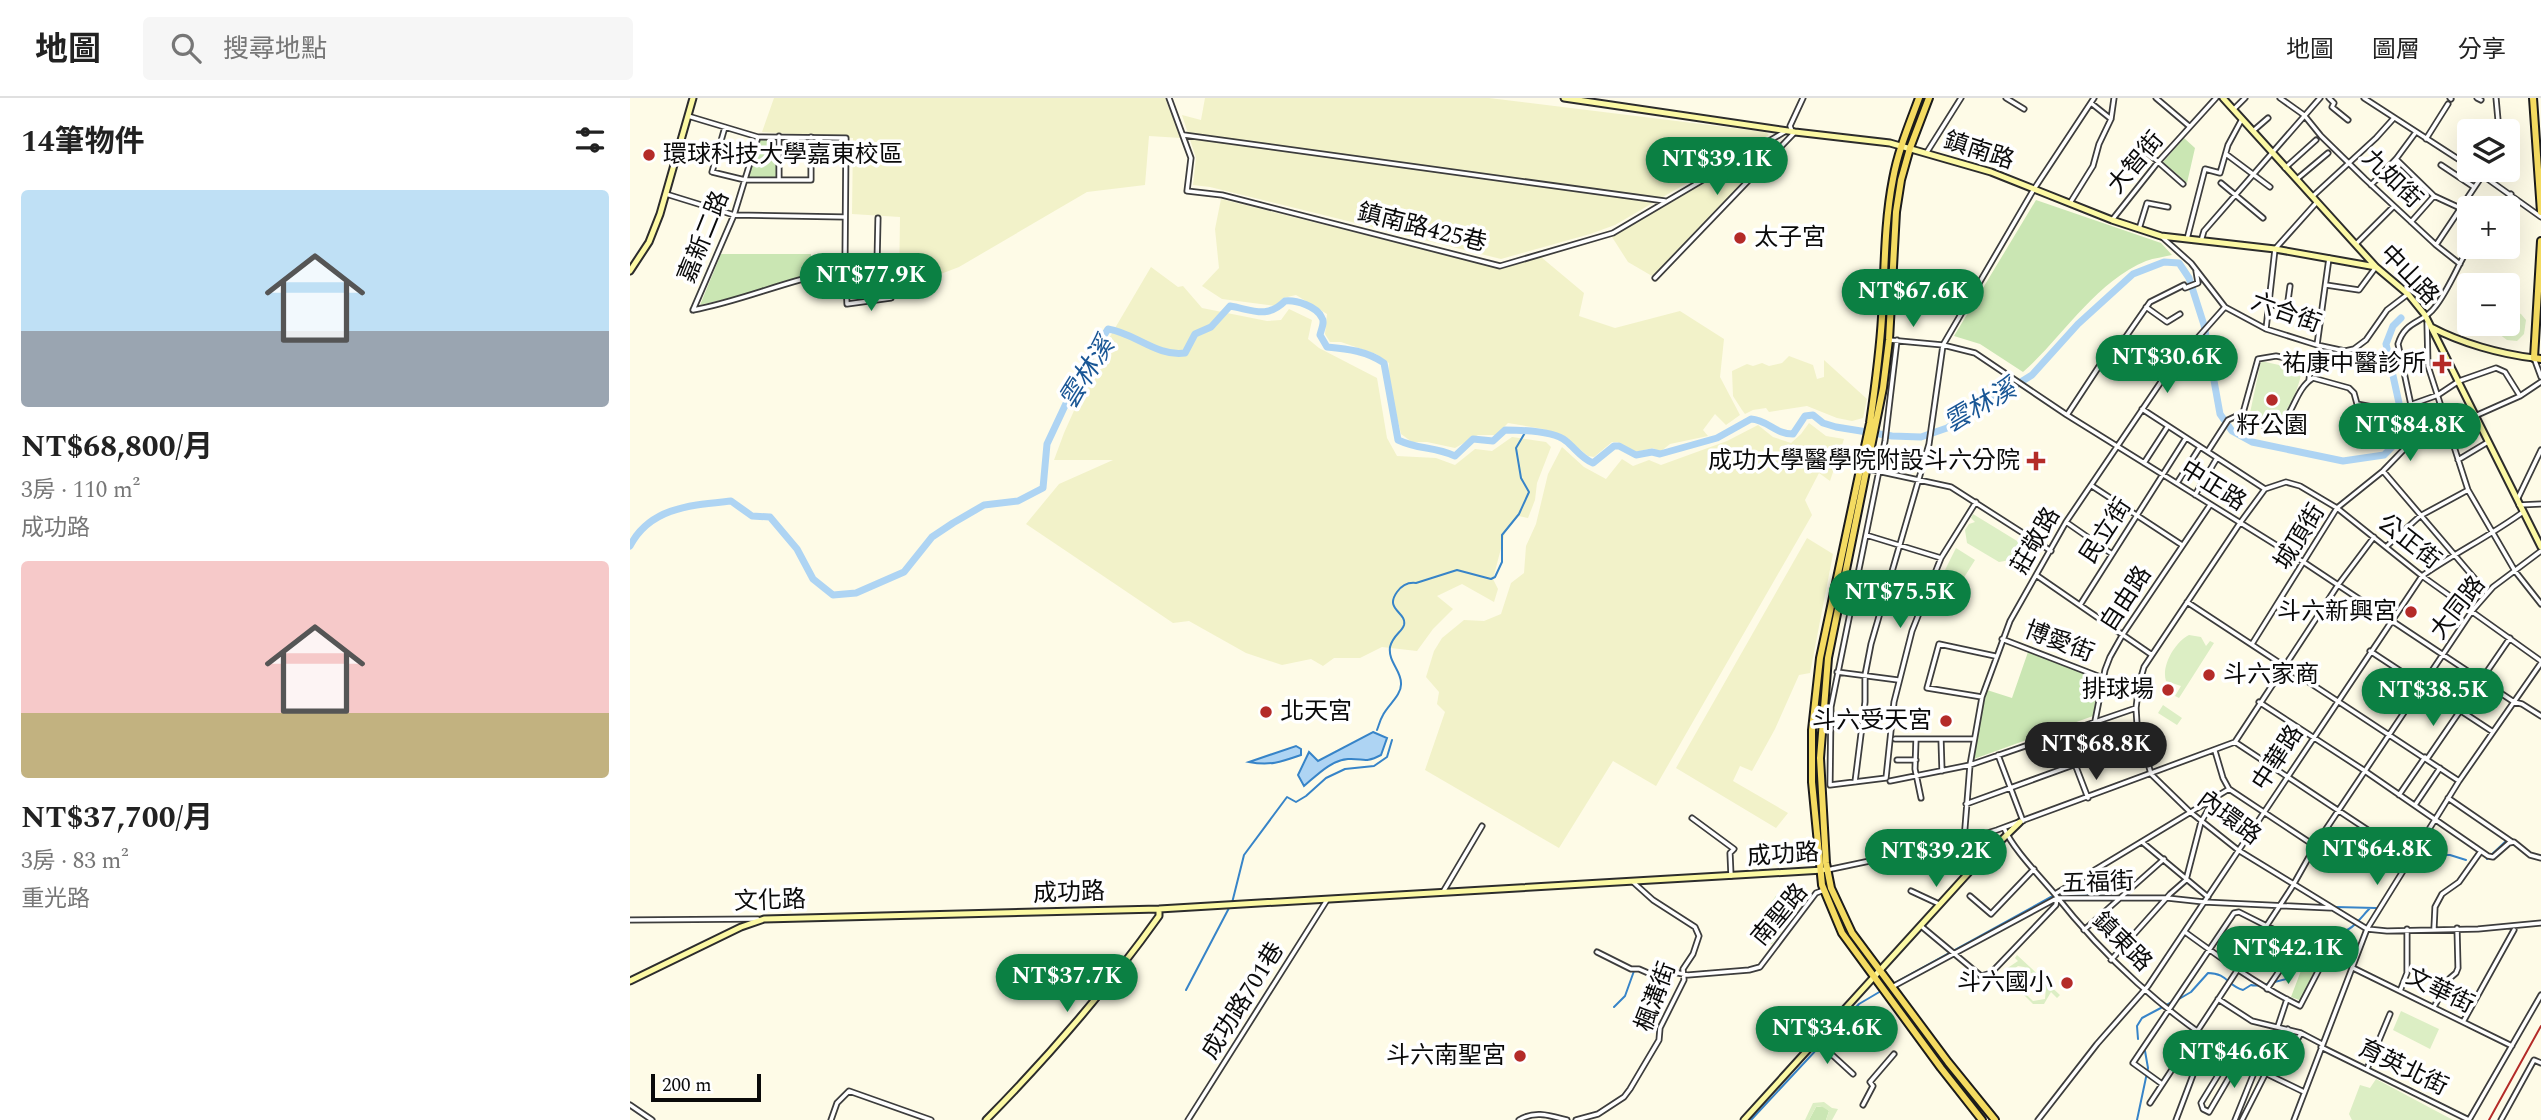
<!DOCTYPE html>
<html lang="zh-TW">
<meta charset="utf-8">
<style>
:root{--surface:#fff;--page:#f6f6f6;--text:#222;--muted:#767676;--line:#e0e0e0;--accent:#0b8043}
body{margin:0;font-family:Spectral,"Noto Sans TC",serif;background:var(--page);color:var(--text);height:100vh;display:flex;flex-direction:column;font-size:26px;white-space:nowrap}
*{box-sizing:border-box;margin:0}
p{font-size:23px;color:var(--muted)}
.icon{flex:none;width:38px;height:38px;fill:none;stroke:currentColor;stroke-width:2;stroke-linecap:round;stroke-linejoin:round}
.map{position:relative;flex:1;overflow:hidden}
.details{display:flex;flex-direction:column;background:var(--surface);width:630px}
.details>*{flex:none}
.fabs{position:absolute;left:1827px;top:21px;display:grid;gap:14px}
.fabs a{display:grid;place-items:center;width:63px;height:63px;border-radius:7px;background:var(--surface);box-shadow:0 7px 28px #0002;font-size:35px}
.scale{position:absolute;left:21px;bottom:18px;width:110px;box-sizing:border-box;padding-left:7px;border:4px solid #0a0a0a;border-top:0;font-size:19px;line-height:24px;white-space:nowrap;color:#0a0a0a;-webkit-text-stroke:5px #fff;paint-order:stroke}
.price{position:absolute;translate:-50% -60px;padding:0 16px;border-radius:24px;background:var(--accent);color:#fff;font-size:23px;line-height:46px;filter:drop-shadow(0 2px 4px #0008)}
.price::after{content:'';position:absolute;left:50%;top:42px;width:21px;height:16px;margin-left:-10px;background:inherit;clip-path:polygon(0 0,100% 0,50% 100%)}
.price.selected{background:#222;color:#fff}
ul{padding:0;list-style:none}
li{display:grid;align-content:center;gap:14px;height:371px;padding:0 21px}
li span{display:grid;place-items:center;height:217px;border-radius:7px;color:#555}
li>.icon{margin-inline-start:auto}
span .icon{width:126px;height:126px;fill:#fffc;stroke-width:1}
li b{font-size:30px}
h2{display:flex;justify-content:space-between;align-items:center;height:84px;padding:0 21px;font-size:30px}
header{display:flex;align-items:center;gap:42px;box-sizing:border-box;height:98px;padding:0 35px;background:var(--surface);border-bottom:2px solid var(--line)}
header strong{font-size:33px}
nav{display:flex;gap:38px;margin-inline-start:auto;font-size:24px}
.search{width:490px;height:63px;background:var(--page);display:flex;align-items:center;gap:18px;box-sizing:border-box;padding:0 24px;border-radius:7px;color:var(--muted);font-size:26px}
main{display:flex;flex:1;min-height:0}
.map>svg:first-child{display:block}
</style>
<header>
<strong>地圖</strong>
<div class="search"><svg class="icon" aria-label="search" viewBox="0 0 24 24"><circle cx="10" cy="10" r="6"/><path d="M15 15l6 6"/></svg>搜尋地點</div>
<nav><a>地圖</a><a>圖層</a><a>分享</a></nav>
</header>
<main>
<section class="details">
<h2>14筆物件<svg class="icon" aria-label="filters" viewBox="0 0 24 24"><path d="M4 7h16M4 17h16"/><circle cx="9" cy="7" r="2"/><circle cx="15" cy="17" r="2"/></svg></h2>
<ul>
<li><span style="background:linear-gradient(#bfe0f5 65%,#9aa5b1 0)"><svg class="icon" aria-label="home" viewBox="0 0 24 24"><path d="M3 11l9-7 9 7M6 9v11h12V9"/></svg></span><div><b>NT$68,800/月</b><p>3房 · 110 m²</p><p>成功路</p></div></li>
<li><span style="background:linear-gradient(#f6c9c9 70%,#c2b280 0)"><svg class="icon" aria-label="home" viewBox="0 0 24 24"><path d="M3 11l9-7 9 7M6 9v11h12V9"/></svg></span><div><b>NT$37,700/月</b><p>3房 · 83 m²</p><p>重光路</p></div></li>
</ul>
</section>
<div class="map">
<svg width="1911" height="1022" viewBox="0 0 1911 1022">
<rect width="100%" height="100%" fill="#fefbe7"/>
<path fill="#f2f2c9" d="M144,0H535L551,40L519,38L515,87L457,94L329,169L269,192L270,119L222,116L223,40L132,34Z
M575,0H859L1136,34L1139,37L985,127L960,136L871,161L580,89L563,87L566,60L552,17L571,22Z
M1129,53L1136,61L1022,178L998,164L982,139Z
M591,101L872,171L911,159L954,195L949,218L985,230L1050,213L1094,241L1090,279L1110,317L1096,327L1085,316L1073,332L1078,338L1040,346L1030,354L1023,350L1000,355L988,344H982L964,359L958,358L934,338L913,331L878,325L866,337H848L825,350L797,344H782L771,336L758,281L759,265L746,256L711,244H700L695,236L697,216L666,197L653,200L645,208L592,201L572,188L589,170L585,131Z
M521,169L548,189L553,188L572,210L637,223L651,222L659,211L682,222L678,241L689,250L747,280L757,340L767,358L806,360L825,367L845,351L862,353L882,339L916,344L921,349L907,385L905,402L898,420L888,418L875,435L863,481L868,491L864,504L832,486L807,498L823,511L803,531L787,553L752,549L730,560H704L693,568L681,561L652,567L616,555L559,523L543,525L396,426L429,386L483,362H424L434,335L468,259Z
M1159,258L1183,267L1187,281L1194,279V262L1237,301L1233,320L1222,323L1207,320L1177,308L1139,314L1136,310L1123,312L1115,316L1112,312L1103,298L1102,273L1117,266L1123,268L1132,265L1139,268L1152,265Z
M1179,325L1196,338L1214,341L1200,383L1189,375L1175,402L1182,417L1026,688L983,663L929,750L795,672L815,614L807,606L809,594L796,579L804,553L812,540L834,522L854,523L871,516L881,485L894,475L896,448L906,426L918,376L932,349L954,369L976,381L992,361L1003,368L1019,362L1031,367L1097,343L1128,327L1143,339L1161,345L1171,336Z
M1177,440L1203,456L1180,575L1169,577L1145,631L1122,673L1110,668L1103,683L1158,715L1146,730L1046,670Z"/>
<path fill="#cae6b3" d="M1554,40L1565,50L1557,85L1533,64Z
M130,41H148L147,80H118Z
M1406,102L1531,145L1542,157C1534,159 1524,160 1516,163C1464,185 1433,239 1393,274L1350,246L1324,238Z
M91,156H181V181L70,207Z
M1398,554L1469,580L1463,618L1341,662L1357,592L1382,600Z
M1369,739L1344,770L1331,750Z
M1149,794L1170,808L1142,846L1121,831Z
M1675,862L1690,868L1672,903L1661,899Z
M1194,1008L1199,1013L1196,1022H1179L1186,1009Z"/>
<path fill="#dceec4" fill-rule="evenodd" d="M1885,214L1891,216L1896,222L1894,236L1887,243L1877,242L1869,236L1870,226H1878V215Z
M1631,263L1672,272C1668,293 1659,316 1641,327L1620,315Z
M1343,416L1392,446L1389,452L1384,450V456L1380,462L1369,464L1337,445L1335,432L1339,426L1345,424L1341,420Z
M1326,450L1345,462L1318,505L1303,496Z
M1559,537L1571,539L1576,548L1580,543L1584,545L1549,600L1545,598L1551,588L1536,583C1531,568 1545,544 1559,537Z
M1533,607L1552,620L1547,627L1528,615Z
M1387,857L1430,897L1427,900L1421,894L1414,906H1403L1376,879V871L1388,863L1385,860ZM1388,868L1394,869L1416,889L1415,901L1403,903L1382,883L1381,873Z
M1771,913L1809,931L1800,951L1763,932Z
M1746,981L1823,1022H1722L1719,1016L1730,987L1740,990Z
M1194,1004L1202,1010L1208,1011L1202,1022H1196L1199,1013L1191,1008L1186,1009L1179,1022H1175L1183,1005Z"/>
<path fill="#aed4f3" stroke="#3784c8" stroke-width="2" d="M743,634L757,640L751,657C734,666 734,660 718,661C701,662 686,678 674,688L668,677L679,654L688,663Z
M666,648L671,651V657C651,664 640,668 619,664Z"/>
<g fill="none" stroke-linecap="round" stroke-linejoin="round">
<path stroke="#3784c8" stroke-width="2" d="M747,632C749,627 750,622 753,617C758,607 772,597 771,585C771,572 758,564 760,549C763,537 772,534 774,527C777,514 754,512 767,494C772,487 778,484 786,485L827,472L861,481L865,479L872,464V437L889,416L899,394L891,380L886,350L896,333
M1801,757H1820L1836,762
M1857,761L1876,743
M602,805L614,757L657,699L666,704L676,698L696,680L715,671L744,668L757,659L762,642
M1705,809L1746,810
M1679,847L1685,834C1694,830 1699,833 1708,834C1721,835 1731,819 1740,810
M1256,890L1421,799L1433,797L1482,798
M556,892L599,810
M1549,901L1561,894L1578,875C1597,875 1598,888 1613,892L1621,887C1630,890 1647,882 1658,881L1677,851
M984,909L995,898L1004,873
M1508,941L1507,928L1512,920L1544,903
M1121,1022L1229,906L1251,893
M1507,1022L1518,970L1515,953"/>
<path stroke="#aed4f3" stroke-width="7" d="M0,448C20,409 62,407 101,403L122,418L140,419L167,451L183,481L203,497L226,495L274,474L302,439L323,425L354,407L388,403L413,390L417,346L448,280L478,231C505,235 527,259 555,255L565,236L581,229L600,208C623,212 637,221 655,203C666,202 687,208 692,220C695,224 691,232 690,237L697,249C718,251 737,253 754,265L768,342C789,352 803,348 825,358L843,341L863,343L875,332C890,332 924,333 936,343C945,350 951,360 963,365L984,348H989L1006,357L1022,354L1030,356L1087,340L1121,321C1138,322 1145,336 1163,336L1175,318L1183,317L1193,325L1206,329L1262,338L1291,339L1317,330L1402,277L1448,226L1503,176L1534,164L1549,165L1559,180L1574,227L1590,316L1602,333L1622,344L1713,363L1754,357L1770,341L1769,305L1756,246L1763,228L1771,220"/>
<g stroke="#3d3d3d" stroke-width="7">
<path id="street" d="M539,0L561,60L557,93L592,97L870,168L983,135L1156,33
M1376,0L1394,11
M1526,0L1559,28
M1650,0L1674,17L1691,38L1735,81L1806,147L1830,166
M1699,0L1704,5L1702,9L1718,22
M1734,0L1839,68
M1820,0L1821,1
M1847,0L1851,2
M1866,0L1869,33
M1461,5L1481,21
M1604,11L1615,0
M58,18L128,39L216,40L215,163L217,206L261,200
M95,29L82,74L115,82H181V39
M1162,33L1160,28L1173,0
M1623,33L1638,20
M554,37L1035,103
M1796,41L1818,6
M1833,44L1839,48
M1297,54L1331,0
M1519,56L1553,86
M1596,56L1640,89
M1766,61L1804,98L1781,124
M1811,67L1844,89
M1655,70L1686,42
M1845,72L1911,119
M1667,81L1698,55
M149,82V38
M1591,85L1633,120
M1741,87L1766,61L1786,34
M36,96L104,117L214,119
M1683,98L1746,40L1764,20
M1804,98L1830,110
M1440,105L1463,68L1469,46L1481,21L1484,0
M1871,110L1881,96
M1482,122L1528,64L1586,0
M1509,131L1517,105L1538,109
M1532,139L1561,165L1595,209L1636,231L1687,247L1715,253L1724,251L1736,242L1757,212L1778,196
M1557,141L1575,71L1590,75L1598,47L1612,21
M1571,143L1574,133L1690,0
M1726,146L1764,108
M1806,147L1856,72
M1025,180L1165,34
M1696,187L1729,192L1746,169
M1638,206L1657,210L1660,188
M1516,209L1537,224L1550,216
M63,212C101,205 136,191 173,181C197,174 223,172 247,165L248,120
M63,212L104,117L128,39
M1797,225L1798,268L1838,392L1885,473L1911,506
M1636,231L1645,151L1687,104
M1495,240L1520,204L1554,187L1555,190L1568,185L1566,173
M1495,240L1539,272
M1259,242L1313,247L1345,255L1437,317L1675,465L1884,604L1892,606L1911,618
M1687,247L1699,160
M1904,260L1911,279
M1512,311L1635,391
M1613,315L1628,261L1646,258L1681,265L1679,282
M1437,317L1487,241L1495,240
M1845,318L1890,298L1911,284
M1578,353L1598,322L1613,315L1636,329L1647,330C1664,317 1665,291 1683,280L1719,290L1724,295L1727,306L1763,313L1808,297L1829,283L1866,270L1875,274L1890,298
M1828,362L1858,344
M1514,365L1538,328
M1238,371L1321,389L1421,453
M1753,373L1857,495
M1547,385L1570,349
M1462,388L1552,447
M1565,397L1587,360
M1888,400L1911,352
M1889,407L1911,406
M1436,424L1482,456
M1236,437L1311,460
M1757,448L1790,418L1838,392
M1406,477L1522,557
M1557,504L1829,683
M1450,507L1556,340
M1372,541L1473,580
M1622,546L1707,410L1753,373L1782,343L1784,336L1781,307L1768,246C1775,222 1793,226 1805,209C1817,194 1825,174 1835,156L1842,149
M1740,553L1863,634
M1911,563L1792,478L1707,410L1670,388L1656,384L1635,391L1610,425L1514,569L1509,586L1506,610L1507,626L1521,676L1559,713L1608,752L1737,831L1757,833L1848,831L1911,825
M1207,574L1268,582
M1352,599L1297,590L1309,546L1365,558
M1629,604L1732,671L1858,758L1863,759L1879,745L1884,744L1900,757L1911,760
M1465,623L1475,572L1480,559L1493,536L1580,407
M1433,635L1458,700
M1265,641H1344
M1286,641L1285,671L1291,700
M1311,641L1312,673
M1605,644L1780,760
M1585,653L1593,680L1599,691L1685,748
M1368,657L1393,723
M1797,661L1880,540
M1267,662H1286
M1260,683L1340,667L1506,610
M1225,684L1235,604V577L1241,546L1299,346L1313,247L1404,91L1464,0
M1200,687L1201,609L1255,343L1267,242
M1200,687L1256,680L1264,604L1282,533L1311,460L1346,404
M1769,697L1795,659
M1818,700L1882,744
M1336,706L1512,642
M1785,707L1810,670
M1062,720L1104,751L1100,755L1101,778
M1374,730C1383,751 1408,776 1423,794C1476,861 1534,915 1608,960C1629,973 1652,983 1674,994
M1334,742L1340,667L1352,599L1380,523L1436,424L1539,272L1595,209
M1512,744L1578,799
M1197,772L1325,745L1367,732L1605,644L1708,487L1744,439
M1281,793L1309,806
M813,794L852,728
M1425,796L1599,691
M1340,798L1361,816L1404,771
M0,822L128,821
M1291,828L1351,878L1361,875L1426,807L1427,800
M1804,830L1805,809L1812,796L1829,784L1851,753
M1454,832L1534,761
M967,854L1001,871H1009L1025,878L1043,874L1058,877L1119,872L1130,869L1186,795L1194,792
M1481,862L1540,796L1556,782L1571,724L1585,700
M1723,870L1882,948
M1262,889L1427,800H1537L1574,804L1701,810
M1637,891L1669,844
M1770,893L1777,875V831
M1588,901L1622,923L1671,935L1692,946
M1804,909L1819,881L1826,875L1828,870L1827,830
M1833,924L1884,832
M1648,928L1657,901
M1187,943L1223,976
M1691,949L1839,1022
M1601,956L1571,1005L1573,1011L1579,1014L1610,961
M1655,964L1671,935
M1737,971L1760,916
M1532,986L1503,965L1604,815L1609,814L1696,858L1670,908C1629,888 1592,861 1555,834
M1520,1005L1662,789L1688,743L1842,513L1863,489L1911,453
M0,1007L22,1022
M1233,1007L1243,988L1240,984L1264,956
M201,1022L207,1005L219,993L301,1022
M558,1022L697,802
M889,1022C905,1012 921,1018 937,1022
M946,1022L968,1016L994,999L1000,991L1029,942L1030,930L1054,882L1053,871L1063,856L1069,838L1065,829L1023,802L1003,784
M1408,1022L1467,946L1518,888L1792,478C1825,455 1860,438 1893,414
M1546,1022L1577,940
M1605,1022L1626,970
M1612,1022L1658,931
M1664,1022L1737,831L1829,683L1911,565
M1839,1022L1911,897
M1871,1022L1904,962L1911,965"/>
</g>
<g stroke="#2c2c2c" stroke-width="9">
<path id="secondary" d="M934,0L1165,34L1260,45L1361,74L1482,122L1531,138L1645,151L1746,169
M1593,0L1746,169L1778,196L1795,217L1911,449
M0,173L19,144L30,116L63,0
M1801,229C1831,245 1870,256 1904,260
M0,883L111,829L134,821L529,811L1193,772
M356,1022C419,958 477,891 529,818V811
M1114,1022L1341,772L1390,724"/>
</g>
<g stroke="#1b1b1b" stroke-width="10">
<path id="primary" d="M1289,0C1279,27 1268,53 1263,81C1254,127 1255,173 1252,219C1250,255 1245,290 1240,325L1190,560L1182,632V684L1192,787L1212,835L1311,970L1352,1022
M1299,0L1280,50L1271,82L1266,114L1259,242L1253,290L1198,560L1190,660L1196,765L1201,790L1222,835L1318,964L1365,1022
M1903,0L1911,114
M1911,143L1904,260L1911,261"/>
</g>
<use href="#street" stroke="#fff" stroke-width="3.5"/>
<use href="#secondary" stroke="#fcf9a4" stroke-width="5"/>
<use href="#primary" stroke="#f4db61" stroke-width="6"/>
<path stroke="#b42b28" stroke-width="2" d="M1859,1022L1911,928"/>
</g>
<g fill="#b42b28" stroke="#fff" stroke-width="2.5">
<circle cx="19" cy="57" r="7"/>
<circle cx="1110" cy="140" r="7"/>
<path d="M1808.5 255.5h7v7h7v7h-7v7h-7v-7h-7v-7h7z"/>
<circle cx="1642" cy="302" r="7"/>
<path d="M1402.5 352.5h7v7h7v7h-7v7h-7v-7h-7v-7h7z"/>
<circle cx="1781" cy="514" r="7"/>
<circle cx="1579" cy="577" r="7"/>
<circle cx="1538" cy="592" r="7"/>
<circle cx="636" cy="614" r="7"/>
<circle cx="1316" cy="623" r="7"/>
<circle cx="1437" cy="885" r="7"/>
<circle cx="890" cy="958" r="7"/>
</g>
<g text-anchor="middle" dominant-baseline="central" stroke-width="7" stroke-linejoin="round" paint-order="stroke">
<g font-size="24" fill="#0a0a0a" stroke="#fff">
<text transform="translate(1349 53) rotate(18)">鎮南路</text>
<text transform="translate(1506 65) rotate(-50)">大智街</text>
<text transform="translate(1762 81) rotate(44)">九如街</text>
<text transform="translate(792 130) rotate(14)">鎮南路425巷</text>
<text transform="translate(74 139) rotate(-68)">嘉新二路</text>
<text transform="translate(1779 177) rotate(46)">中山路</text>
<text transform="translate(1656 215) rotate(20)">六合街</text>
<text transform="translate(1583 388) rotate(32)">中正路</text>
<text transform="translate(1476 433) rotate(-57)">民立街</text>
<text transform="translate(1670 439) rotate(-58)">城頂街</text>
<text transform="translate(1406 443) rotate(-60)">莊敬路</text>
<text transform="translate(1779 444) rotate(38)">公正街</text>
<text transform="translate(1496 501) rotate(-57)">自由路</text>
<text transform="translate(1828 510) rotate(-52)">大同路</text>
<text transform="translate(1429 544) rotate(21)">博愛街</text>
<text transform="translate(1648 660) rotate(-57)">中華路</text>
<text transform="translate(1599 720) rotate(37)">內環路</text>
<text transform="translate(1153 757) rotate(-4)">成功路</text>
<text transform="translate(1468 785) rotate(-2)">五福街</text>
<text transform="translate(439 795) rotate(-2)">成功路</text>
<text transform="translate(140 803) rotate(-2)">文化路</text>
<text transform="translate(1150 817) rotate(-50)">南聖路</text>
<text transform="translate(1492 844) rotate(45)">鎮東路</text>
<text transform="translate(1810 893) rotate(26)">文華街</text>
<text transform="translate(1026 899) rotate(-69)">楓溝街</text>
<text transform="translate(613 903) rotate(-58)">成功路701巷</text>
<text transform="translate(1773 970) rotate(26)">育英北街</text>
</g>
<g font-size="24" fill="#0a0a0a" stroke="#fff" text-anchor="end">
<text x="33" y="57" text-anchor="start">環球科技大學嘉東校區</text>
<text x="1124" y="140" text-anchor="start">太子宮</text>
<text x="1796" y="266">祐康中醫診所</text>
<text x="1642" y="328" text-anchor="middle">籽公園</text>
<text x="1390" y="363">成功大學醫學院附設斗六分院</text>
<text x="1767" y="514">斗六新興宮</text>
<text x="1593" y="577" text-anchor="start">斗六家商</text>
<text x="1524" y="592">排球場</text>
<text x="650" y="614" text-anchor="start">北天宮</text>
<text x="1302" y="623">斗六受天宮</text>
<text x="1423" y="885">斗六國小</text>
<text x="876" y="958">斗六南聖宮</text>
</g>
<g font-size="26" font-style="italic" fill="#195695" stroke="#fff">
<text transform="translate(457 275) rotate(-58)">雲林溪</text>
<text transform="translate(1350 308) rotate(-30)">雲林溪</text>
</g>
</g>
</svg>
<div class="fabs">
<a><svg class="icon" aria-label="layers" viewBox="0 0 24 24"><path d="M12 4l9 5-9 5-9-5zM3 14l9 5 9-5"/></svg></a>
<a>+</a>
<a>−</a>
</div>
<div class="scale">200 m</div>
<b class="price" style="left:1087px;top:99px">NT$39.1K</b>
<b class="price" style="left:241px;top:215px">NT$77.9K</b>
<b class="price" style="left:1283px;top:231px">NT$67.6K</b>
<b class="price" style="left:1537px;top:297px">NT$30.6K</b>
<b class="price" style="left:1780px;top:365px">NT$84.8K</b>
<b class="price" style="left:1270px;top:532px">NT$75.5K</b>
<b class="price" style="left:1803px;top:630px">NT$38.5K</b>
<b class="price selected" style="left:1466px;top:684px">NT$68.8K</b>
<b class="price" style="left:1747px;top:789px">NT$64.8K</b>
<b class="price" style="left:1306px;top:791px">NT$39.2K</b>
<b class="price" style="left:1658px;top:888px">NT$42.1K</b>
<b class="price" style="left:437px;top:916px">NT$37.7K</b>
<b class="price" style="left:1197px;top:968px">NT$34.6K</b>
<b class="price" style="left:1604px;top:992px">NT$46.6K</b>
</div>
</main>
